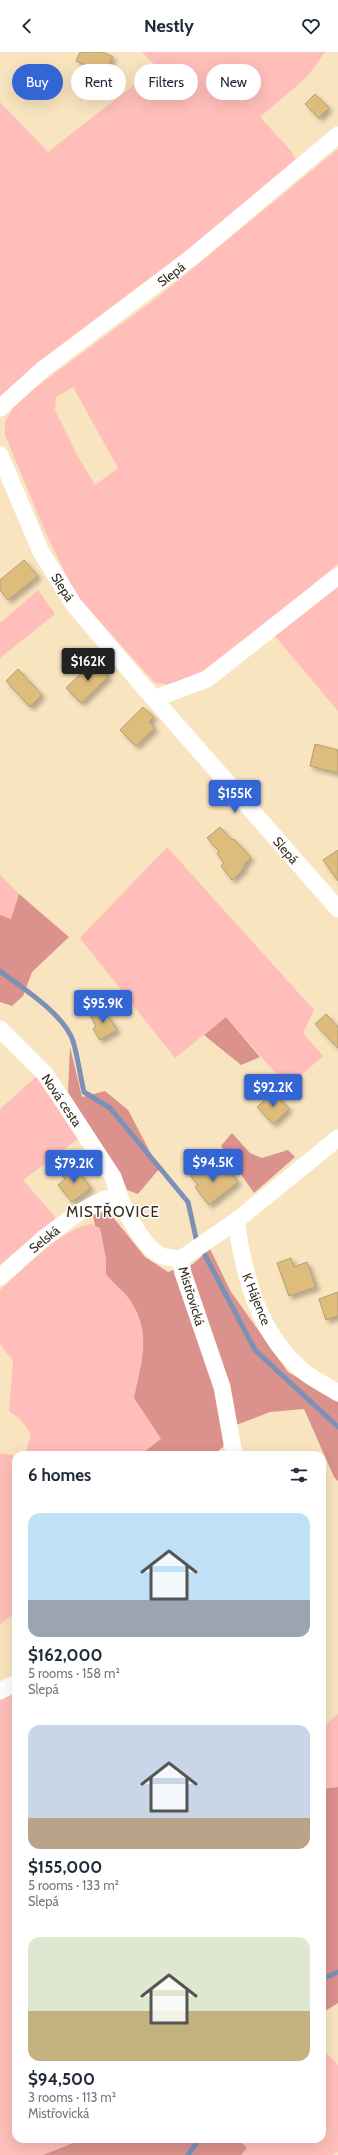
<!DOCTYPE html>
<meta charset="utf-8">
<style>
:root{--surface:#fff;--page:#f2f2f3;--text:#1f2937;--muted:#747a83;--accent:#3365d4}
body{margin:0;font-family:Cabin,sans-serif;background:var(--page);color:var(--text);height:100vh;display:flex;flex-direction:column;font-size:15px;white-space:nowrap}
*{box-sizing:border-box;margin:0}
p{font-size:13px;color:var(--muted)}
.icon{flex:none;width:22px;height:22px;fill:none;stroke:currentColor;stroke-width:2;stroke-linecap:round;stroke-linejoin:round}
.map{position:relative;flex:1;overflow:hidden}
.details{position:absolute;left:12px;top:1399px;width:314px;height:692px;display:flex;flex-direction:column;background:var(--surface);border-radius:12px;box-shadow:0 4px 16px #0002}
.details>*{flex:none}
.top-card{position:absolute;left:12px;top:12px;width:314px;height:36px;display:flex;gap:8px}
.price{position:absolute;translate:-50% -34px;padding:0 9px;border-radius:4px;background:var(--accent);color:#fff;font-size:13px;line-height:26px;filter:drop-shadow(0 1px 2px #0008)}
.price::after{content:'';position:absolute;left:50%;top:24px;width:12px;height:9px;margin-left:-6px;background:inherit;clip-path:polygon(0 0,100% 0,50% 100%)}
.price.current{background:#222;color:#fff}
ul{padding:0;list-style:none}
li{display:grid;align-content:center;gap:8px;height:212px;padding:0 16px}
li span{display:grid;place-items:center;height:124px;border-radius:12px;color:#555}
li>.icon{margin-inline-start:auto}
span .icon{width:72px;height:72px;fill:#fffc;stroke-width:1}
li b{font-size:17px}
h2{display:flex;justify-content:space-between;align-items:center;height:48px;padding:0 16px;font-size:17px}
.chip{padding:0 14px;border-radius:18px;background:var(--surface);box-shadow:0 4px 16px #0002;font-size:14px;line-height:36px}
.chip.current{background:var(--accent);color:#fff}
header{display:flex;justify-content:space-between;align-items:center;height:52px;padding:0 16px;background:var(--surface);font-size:18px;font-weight:700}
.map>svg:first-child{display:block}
</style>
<header><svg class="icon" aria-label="back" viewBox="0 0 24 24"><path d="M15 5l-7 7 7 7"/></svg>Nestly<svg class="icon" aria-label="heart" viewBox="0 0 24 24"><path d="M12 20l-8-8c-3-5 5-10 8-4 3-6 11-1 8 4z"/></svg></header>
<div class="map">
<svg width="338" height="2103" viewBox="0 0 338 2103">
<defs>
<filter id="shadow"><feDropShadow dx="3.5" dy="3.5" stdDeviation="2" flood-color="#0004"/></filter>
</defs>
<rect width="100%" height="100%" fill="#f8e4be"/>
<path fill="#ffbeb9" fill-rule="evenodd" d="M142,0H325L306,26L260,65L291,99L297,109L89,278L0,345V50L48,100L157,15Z
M338,97V512L264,573L198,623L175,633L155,631L76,543L44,477L5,383V370L16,350L158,245ZM73,335L118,416L95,433L77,403L55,358L56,345Z
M338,530V659L274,583Z
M38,538L55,562L0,606V571Z
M167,795L314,958L303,981L323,1004L288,1035L226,965L175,1006L80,886Z
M0,823L19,842L11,867L0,863Z
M39,1022L82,1084L23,1128L56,1166L0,1213V1057Z
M91,1172L100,1176L106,1207V1222C114,1231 125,1240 131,1250C152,1282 141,1311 134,1346L161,1387L140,1403H25L31,1382L21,1368L9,1359L13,1309L0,1292V1238C25,1216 60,1178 91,1172Z
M0,1401L16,1404V1473L14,1476L16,1480V1560L0,1572Z
M16,1640V2087H83L43,2103H0V1646Z
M338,1662V1735L322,1737V1675Z
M322,1996L338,2013V2100L332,2103H241L246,2096L238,2087H322Z"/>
<path fill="#db918c" d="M19,842L69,885L32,920L23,944L12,954L0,950V863L11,867Z
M226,965L260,1005L241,1013L204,983Z
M70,995L82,1045L105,1039L128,1058L159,1117L138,1142L127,1138L121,1123L68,1040Z
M232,1081L250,1101L262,1106L288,1098L295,1105L254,1141L221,1094Z
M108,1159L145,1205L168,1220L193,1212L210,1197L231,1240L288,1320L338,1350V1429L334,1425L304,1357L270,1360L239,1372L227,1374L223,1395L213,1403H140L161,1387L134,1346C141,1311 152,1282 131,1250C125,1239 113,1232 106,1222V1207L100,1176L95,1174L93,1163Z
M338,1735V1951L322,1961V1737Z
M83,2087H238L247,2096L241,2103H43Z"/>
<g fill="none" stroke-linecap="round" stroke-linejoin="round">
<path stroke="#7d90b5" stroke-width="5" d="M0,919C22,936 64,962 73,989C78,1005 80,1024 84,1040L110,1056L188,1150L196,1186L255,1298L338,1375
M322,1927L338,1920
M188,2103L199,2087"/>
</g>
<path fill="#debc7c" stroke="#b09d79" filter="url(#shadow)" d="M80,0H103L113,5L104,22L76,9Z
M315,42L329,56L319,66L305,52Z
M24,508L38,524L8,548L0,538V528Z
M94,609L109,624L81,651L66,636Z
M18,617L42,643L30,655L6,629Z
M143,655L154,665L149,670L155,676L136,694L120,678Z
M315,692L338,698V721L310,714Z
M220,775L232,788L234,787L251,806L246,810L242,819L232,828L221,814L224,811L217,802L219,799L207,786Z
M338,798V829L323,808Z
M102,955L117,978L100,988L93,977L96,974L90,963Z
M326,962L338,975V996L315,972Z
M274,1040L289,1057L273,1072L257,1055Z
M201,1112L210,1124L225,1112L238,1130L209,1153L195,1135L198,1133L189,1122Z
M73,1113L91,1136L72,1150L58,1133L65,1127L61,1122Z
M291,1206L294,1215L307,1210L316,1235L289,1244L277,1211Z
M338,1240V1264L326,1268L319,1247Z"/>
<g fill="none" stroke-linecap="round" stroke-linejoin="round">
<path stroke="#fff" stroke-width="17" d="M0,356L42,318L191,206L338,83
M0,403L41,500L74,553L154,647L207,627L338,524
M154,647L338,857
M0,977L45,1022L113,1125L121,1149
M236,1169C244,1223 258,1281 302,1318C312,1327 326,1333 338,1341
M181,1207L183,1221L222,1335L234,1402L232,1403
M181,1207L236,1169L338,1086
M0,1225L44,1186L78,1161L105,1147L121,1149C128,1165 145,1197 162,1204C168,1206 175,1206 181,1207
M0,1639L16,1631"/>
</g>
<g text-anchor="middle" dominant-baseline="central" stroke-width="3" stroke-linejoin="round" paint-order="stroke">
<g font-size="13" fill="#322b1c" stroke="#fff">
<text transform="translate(171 222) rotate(-37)">Slepá</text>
<text transform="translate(63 535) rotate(58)">Slepá</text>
<text transform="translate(286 798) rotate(49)">Slepá</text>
<text transform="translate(62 1048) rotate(56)">Nová cesta</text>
<text transform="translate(44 1187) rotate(-39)">Selská</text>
<text transform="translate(192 1244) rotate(73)">Mistřovická</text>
<text transform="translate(257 1247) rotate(68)">K Hájence</text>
</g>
<g font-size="15" letter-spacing="1" fill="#322b1c" stroke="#fff">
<text x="113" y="1160">MISTŘOVICE</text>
</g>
</g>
</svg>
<b class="price current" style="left:88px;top:630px">$162K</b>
<b class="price" style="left:235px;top:762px">$155K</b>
<b class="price" style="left:103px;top:972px">$95.9K</b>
<b class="price" style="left:273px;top:1056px">$92.2K</b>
<b class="price" style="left:213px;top:1131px">$94.5K</b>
<b class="price" style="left:74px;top:1132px">$79.2K</b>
<div class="top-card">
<a class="chip current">Buy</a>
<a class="chip">Rent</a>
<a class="chip">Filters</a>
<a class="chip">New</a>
</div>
<section class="details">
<h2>6 homes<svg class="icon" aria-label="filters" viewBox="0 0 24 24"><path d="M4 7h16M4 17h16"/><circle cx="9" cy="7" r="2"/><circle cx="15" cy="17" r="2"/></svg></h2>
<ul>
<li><span style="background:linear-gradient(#bfe0f5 70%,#9aa5b1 0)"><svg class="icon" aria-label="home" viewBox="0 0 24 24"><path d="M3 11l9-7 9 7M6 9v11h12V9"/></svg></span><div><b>$162,000</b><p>5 rooms · 158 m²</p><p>Slepá</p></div></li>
<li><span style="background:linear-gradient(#c9d6e8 75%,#b9a48a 0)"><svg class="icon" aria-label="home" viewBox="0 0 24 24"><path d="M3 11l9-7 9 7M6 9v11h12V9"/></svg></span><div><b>$155,000</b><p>5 rooms · 133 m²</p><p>Slepá</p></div></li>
<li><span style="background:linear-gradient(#dfe7d0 60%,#c2b280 0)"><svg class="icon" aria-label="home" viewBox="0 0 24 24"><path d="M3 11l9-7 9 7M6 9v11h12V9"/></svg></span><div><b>$94,500</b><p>3 rooms · 113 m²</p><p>Mistřovická</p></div></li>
</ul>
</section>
</div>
